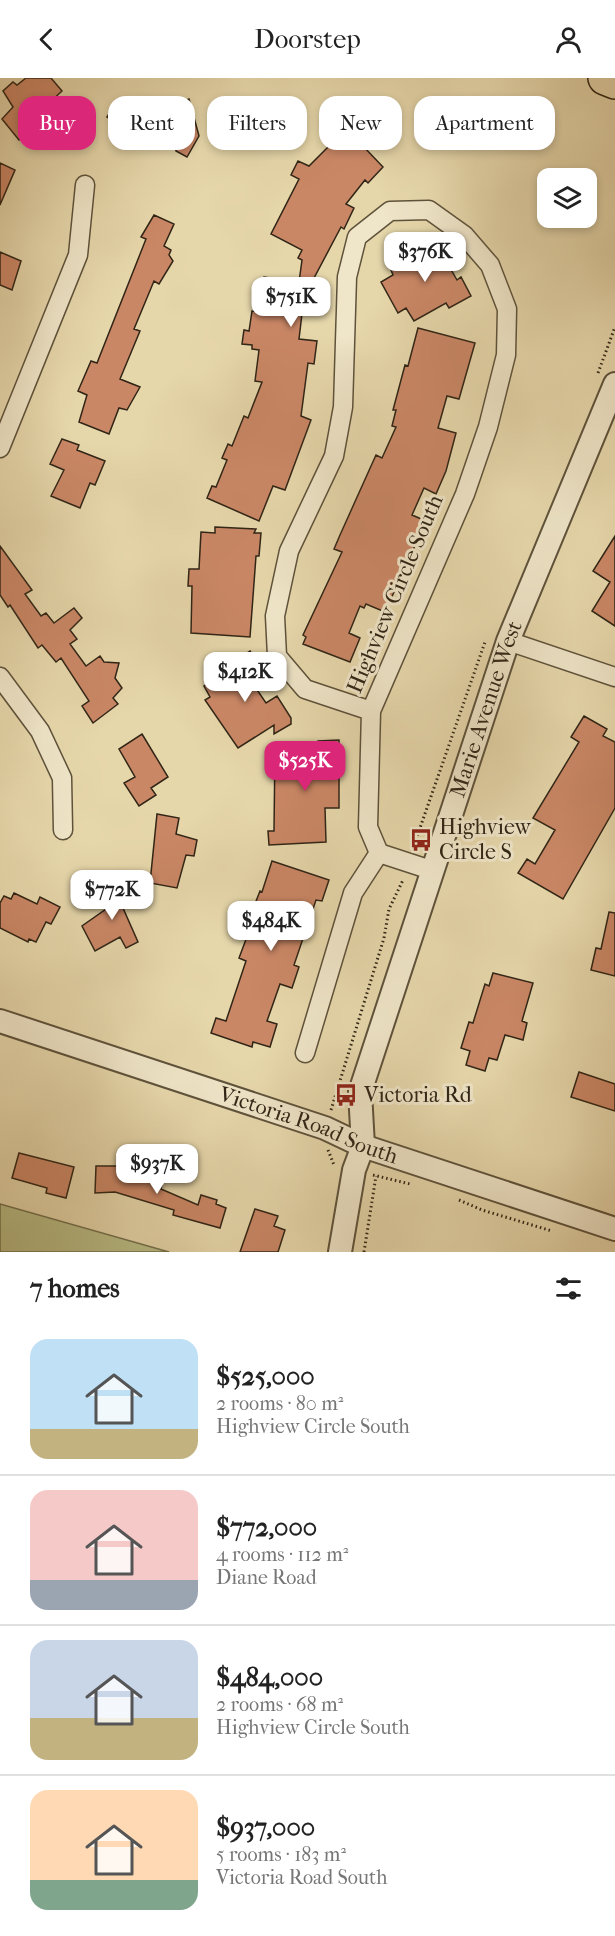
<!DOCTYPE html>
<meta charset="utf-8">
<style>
:root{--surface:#fff;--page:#f2f2f2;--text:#222;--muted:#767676;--line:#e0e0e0;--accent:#db2777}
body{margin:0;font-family:"IM FELL French Canon",serif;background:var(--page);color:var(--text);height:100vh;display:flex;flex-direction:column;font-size:22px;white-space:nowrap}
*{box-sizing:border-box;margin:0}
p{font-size:20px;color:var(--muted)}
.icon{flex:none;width:33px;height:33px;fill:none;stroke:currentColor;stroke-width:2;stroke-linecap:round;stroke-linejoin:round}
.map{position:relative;height:1174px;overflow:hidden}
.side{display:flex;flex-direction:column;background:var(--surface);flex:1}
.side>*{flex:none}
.guide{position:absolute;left:18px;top:18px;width:579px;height:54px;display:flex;gap:12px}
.fabs{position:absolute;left:537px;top:90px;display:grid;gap:12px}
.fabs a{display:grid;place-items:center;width:60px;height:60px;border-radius:12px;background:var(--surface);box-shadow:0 3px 9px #0003;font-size:30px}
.price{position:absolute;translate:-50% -51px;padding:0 14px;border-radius:12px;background:#fff;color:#222;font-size:20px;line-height:39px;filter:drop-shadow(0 2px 3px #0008)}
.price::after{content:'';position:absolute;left:50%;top:36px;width:18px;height:14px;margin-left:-9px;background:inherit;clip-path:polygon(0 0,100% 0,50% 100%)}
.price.selected{background:var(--accent);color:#fff}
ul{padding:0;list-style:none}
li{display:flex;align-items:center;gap:18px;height:150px;padding:0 30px}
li+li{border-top:2px solid var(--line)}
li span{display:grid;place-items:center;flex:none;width:168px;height:120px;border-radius:18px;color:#555}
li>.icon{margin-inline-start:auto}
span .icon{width:72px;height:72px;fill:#fffc;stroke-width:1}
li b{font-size:26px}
h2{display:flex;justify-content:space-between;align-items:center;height:72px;padding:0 30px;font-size:26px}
.chip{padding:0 21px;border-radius:18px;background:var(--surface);box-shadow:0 3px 9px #0003;font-size:21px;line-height:54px}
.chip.selected{background:var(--accent);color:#fff}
header{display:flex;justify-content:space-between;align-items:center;height:78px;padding:0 30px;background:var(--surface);font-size:27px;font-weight:600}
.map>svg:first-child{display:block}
</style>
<header><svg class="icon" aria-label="back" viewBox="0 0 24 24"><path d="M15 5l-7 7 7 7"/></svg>Doorstep<svg class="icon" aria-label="person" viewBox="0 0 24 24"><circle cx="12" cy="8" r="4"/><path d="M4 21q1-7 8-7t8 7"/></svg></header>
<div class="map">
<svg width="615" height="1174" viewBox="0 0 615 1174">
<rect width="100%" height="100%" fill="#e6d7ab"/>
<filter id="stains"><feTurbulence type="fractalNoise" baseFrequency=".00333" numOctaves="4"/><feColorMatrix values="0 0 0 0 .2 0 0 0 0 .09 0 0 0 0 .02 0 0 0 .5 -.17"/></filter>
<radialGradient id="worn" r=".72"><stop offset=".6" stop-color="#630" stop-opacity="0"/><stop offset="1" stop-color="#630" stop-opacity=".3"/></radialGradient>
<path fill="#b9bd86" stroke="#74714e" stroke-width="1.5" d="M0,1126L169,1174H0Z"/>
<path fill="#ca8766" stroke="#302516" stroke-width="1.5" d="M26,0H51L62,13L37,36L44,44L19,62L2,41L13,29L3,13L13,4L17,7Z
M118,21L139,33L173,21L175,26L189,21L199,58L187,79L176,73L172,37L158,59L148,53L136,57L107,39Z
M340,44L383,89L368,105L365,102L346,126L354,130L344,151L341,149L313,202L324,204L321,230L303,227L299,261L317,263L314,286L308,285L301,338L311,342L285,412L273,408L259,443L207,420L212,408L216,409L227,382L222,380L228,366L232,368L244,338L248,340L262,304L255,303L259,272L252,271V267L242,266L244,252L249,253L252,233L259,234L264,199L299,204L302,182L298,180L302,172L271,156L299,101L291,97L298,83L309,88L335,62L329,56Z
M0,85L15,92L0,127Z
M154,137L174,146L164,168L171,172L169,177L173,183L159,206L154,203L134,251L140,253L120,301L140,309L127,332L119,330L109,356L79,344L87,317L78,313L91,283L97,285L146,161L141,159Z
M433,160L457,202L461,199L471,218L449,230L446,225L414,243L406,230L398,235L381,204L393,197L391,192L415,178L412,172Z
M0,174L21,183L12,212L0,207Z
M418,250L475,265L459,321L447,318L438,350L456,355L446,393L436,416L424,410L412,437L426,443L385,534L366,526L364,530L360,528L349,555L360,560L350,584L303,566L306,559L303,557L342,474L334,471L340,457L376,377L382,380L396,349L392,348L396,332H393L405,287L408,288Z
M62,361L79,367L77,372L105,383L95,407L90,405L80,430L51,418L64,392L50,386Z
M215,449L256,451L254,455H261L259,478H256L250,559L191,555L192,508H188L189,491H199L201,454L215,455Z
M615,458V548L592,533L610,504L593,493Z
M0,468L32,512L25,516L41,538L46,535L54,545L74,530L82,540L70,552L77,561L70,566L86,588L100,578L104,584L119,585L115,600L122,610L113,620L118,626L93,645L82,628L89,623L61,580L56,584L42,567L38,570L10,527L8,529L0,517Z
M250,573L264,595L251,603L266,625L277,618L291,640V646L274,656V647L238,670L205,622L210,619L204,608L233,589L230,586Z
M584,638L607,651L603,658L615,664V730L563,821L518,795L527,781L535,786L555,752L533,740L579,664L571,659Z
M142,656L168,699L151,710L156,717L139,728L124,705L135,699L119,671Z
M339,662V730H325L326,764L269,767L268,753H274L275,669L318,667V663Z
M157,736L179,740L176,756L197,762L194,778L186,777L177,810L150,805Z
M272,783L329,802L322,823L316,822L294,887L299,889L292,910L280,906L267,943L277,946L270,969L253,964L252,969L211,955L216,940L226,943L246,883L239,880L248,856L242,854L250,830L253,831L260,813L262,814Z
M121,808H126L132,820V825L123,830L138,864L126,870L120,859L95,873L82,848L106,831L99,818Z
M14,815L37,826L40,819L60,829L51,846L46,844L36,864L29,861L28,864L0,850V825L4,818L11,821Z
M609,834L615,835V898L591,892L596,870L601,871Z
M493,895L533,905L522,943L527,945L523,962L505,957L497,982L489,980L485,993L466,987L470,973L461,970L469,944L473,945L485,906L489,908Z
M579,994L615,1006V1033L571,1019Z
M19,1075L74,1089L66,1120L46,1115L47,1110L12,1100Z
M96,1088H118L163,1102L161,1111L198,1127L201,1117L217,1122L216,1126L226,1130L220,1150L173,1137L174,1132L115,1114L95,1115Z
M255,1131L278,1138L274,1148L285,1152L278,1174H240Z"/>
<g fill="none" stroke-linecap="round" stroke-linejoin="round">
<g stroke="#5e523b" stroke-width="21">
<path id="minor" d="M0,370L78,177L85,107
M508,563L615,599
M0,599L40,653L62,700L63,752
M379,775L431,792
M305,975L353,815L379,775L368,749L371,633L465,416L488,349L506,277L507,231L490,187L464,157L429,132L390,133L357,159L347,199L343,329L334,378L289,473L275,538L277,578L305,611L371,633"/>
</g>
<g stroke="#5e523b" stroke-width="26">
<g id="tertiary">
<path id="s1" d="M0,943L325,1050L363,1068L615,1151"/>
<path id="s2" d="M340,1174L354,1092L363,1068L360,1014L508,563L615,306"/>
</g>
</g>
<g stroke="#302516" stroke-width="36">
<path id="motorway" d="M605,0L615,4"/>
</g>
<path stroke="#302516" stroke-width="3" stroke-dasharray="1.5 3" stroke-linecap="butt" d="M598,295L615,249
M413,770L485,564
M331,1032L384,860L389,831L403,802
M328,1072L334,1087
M373,1097L410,1106
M459,1122L482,1132L552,1153
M364,1174L376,1098"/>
<use href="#minor" stroke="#efe5c8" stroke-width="18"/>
<use href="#tertiary" stroke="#efe5c8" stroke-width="22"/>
<use href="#motorway" stroke="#e6d7ab" stroke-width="33"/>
</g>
<defs>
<g id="bus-bare" transform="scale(1.8)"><path d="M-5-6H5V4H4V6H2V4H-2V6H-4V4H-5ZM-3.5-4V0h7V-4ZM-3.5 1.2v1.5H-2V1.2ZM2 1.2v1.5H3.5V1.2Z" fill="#8f2418" stroke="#efe5c8" stroke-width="2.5" paint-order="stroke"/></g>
</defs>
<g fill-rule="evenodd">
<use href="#bus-bare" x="421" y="762"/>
<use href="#bus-bare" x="346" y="1017"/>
</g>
<g text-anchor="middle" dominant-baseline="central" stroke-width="6" stroke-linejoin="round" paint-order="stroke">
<g font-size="22" fill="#302516" stroke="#efe5c8">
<text transform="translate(395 516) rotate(-67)">Highview Circle South</text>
<text stroke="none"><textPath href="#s2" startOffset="566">Marie Avenue West</textPath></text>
<text stroke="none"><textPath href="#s1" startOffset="326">Victoria Road South</textPath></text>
</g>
<g font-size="22" fill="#302516" stroke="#efe5c8" text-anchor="start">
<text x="439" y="749">Highview<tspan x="439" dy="25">Circle S</tspan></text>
<text x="364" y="1017">Victoria Rd</text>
</g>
</g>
<rect width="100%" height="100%" filter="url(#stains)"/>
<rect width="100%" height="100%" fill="url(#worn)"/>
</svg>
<div class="fabs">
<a><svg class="icon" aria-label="layers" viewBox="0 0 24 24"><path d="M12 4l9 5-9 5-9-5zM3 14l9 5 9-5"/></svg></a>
</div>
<b class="price" style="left:425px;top:205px">$376K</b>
<b class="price" style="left:291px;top:250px">$751K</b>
<b class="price" style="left:245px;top:625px">$412K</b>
<b class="price selected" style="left:305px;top:714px">$525K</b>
<b class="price" style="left:112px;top:843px">$772K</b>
<b class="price" style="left:271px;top:874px">$484K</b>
<b class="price" style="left:157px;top:1117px">$937K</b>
<div class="guide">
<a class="chip selected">Buy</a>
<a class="chip">Rent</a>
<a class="chip">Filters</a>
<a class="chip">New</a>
<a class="chip">Apartment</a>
</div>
</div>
<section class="side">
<h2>7 homes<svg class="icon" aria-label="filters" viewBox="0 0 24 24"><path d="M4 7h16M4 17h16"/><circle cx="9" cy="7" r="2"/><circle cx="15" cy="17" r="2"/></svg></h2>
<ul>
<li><span style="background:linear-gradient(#bfe0f5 75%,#c2b280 0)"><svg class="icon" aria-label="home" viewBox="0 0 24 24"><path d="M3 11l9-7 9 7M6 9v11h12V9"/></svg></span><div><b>$525,000</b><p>2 rooms · 80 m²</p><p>Highview Circle South</p></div></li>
<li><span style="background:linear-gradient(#f6c9c9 75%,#9aa5b1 0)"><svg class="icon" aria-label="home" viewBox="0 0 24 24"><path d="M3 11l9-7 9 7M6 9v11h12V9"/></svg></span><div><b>$772,000</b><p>4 rooms · 112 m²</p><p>Diane Road</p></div></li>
<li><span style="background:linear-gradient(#c9d6e8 65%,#c2b280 0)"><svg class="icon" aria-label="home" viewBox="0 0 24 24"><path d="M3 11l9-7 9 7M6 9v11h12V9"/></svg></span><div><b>$484,000</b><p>2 rooms · 68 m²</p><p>Highview Circle South</p></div></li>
<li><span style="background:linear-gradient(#ffd9b3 75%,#7fa58c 0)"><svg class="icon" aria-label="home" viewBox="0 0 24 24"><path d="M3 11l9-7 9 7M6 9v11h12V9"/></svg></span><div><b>$937,000</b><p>5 rooms · 183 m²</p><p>Victoria Road South</p></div></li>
</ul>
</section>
